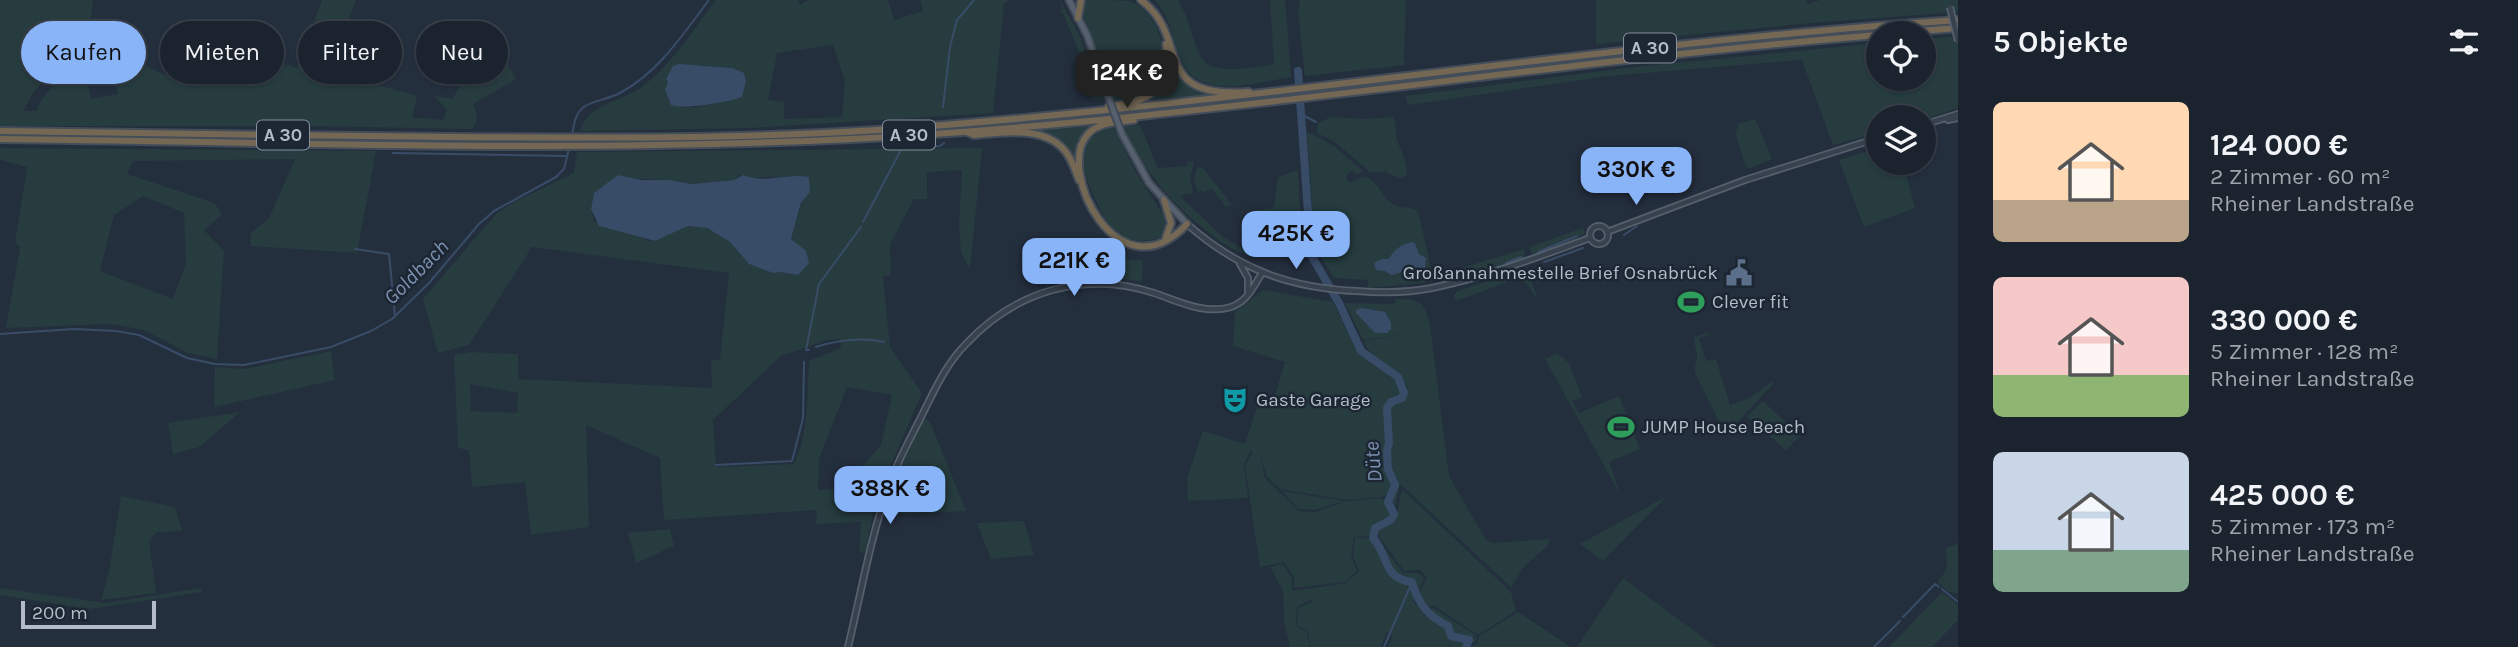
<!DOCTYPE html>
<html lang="de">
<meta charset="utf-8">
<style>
:root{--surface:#1b232e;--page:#282f3a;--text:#f1f3f6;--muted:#a0a4aa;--line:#39404a;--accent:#8ab4f8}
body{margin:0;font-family:Karla,sans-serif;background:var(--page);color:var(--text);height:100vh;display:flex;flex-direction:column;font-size:26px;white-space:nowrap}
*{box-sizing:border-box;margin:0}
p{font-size:23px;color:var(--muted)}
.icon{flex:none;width:38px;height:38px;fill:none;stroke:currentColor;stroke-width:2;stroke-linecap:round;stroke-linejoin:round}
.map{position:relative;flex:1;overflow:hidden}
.panel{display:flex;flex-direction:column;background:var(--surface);width:560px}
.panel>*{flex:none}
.hud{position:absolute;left:21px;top:21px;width:665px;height:63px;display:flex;gap:14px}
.tools{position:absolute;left:1866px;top:21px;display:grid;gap:14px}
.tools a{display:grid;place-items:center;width:70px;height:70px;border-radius:50%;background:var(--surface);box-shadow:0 2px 5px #0004,0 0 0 2px var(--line);font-size:35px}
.scale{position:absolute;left:21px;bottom:18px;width:135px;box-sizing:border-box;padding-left:7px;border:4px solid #b4bcc9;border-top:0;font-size:19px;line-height:24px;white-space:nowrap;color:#b4bcc9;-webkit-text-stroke:5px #1d2633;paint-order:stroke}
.price{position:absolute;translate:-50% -60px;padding:0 16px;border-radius:14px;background:var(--accent);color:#111;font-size:23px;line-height:46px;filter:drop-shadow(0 2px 4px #0008)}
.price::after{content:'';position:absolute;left:50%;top:42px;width:21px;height:16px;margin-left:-10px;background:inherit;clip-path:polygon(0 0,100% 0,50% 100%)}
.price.selected{background:#222;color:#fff}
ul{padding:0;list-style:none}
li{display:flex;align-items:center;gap:21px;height:175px;padding:0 35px}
li span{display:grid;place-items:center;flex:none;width:196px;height:140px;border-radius:10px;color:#555}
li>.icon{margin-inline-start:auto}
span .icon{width:84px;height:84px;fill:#fffc;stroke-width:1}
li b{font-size:30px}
h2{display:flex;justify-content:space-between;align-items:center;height:84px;padding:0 35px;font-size:30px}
.tag{padding:0 24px;border-radius:32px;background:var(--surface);box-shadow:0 2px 5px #0004,0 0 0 2px var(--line);font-size:24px;line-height:63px}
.tag.selected{background:var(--accent);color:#111}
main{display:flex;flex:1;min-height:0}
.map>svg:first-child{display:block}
</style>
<main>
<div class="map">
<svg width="1958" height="647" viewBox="0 0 1958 647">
<rect width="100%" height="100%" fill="#242f3e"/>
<path fill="#263c3f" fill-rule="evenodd" d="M0,0H93C90,64 42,64 24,111H37C45,83 77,73 88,46L109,49L193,88V57L225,60L242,67L246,52L297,68L322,0H356L328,71L417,96L412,117L443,120L447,110L434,96L452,99L480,57L505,60L516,79L473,104C477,114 480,121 471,129L308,126H0ZM83,60L114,73L118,94L91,99Z
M716,0H798L800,5L808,0H888L894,20L923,11L920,0H1009L1004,4L993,113L750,128L580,131C588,103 621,103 643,86C672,64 694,29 716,0ZM833,45L845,81L842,117L784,119V102L768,100L777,53ZM699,65L730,68L742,97L698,107L678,106L668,100L665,90L668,82Z
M1060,0L1081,38L1104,100H1092L1079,52L1063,13L1059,12L1062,10Z
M1086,0C1099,0 1117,0 1129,1C1161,12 1177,68 1150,91C1141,99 1127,100 1115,103L1083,13V4Z
M1155,0H1178C1190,19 1191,38 1201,57C1211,77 1256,67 1274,64L1270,0H1285L1291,77C1254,83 1195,103 1179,55C1172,34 1169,17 1155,0Z
M1300,0H1406L1404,58L1392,55L1404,59V65L1305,76L1298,10Z
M1596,0H1806L1808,4L1820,0H1958V12L1811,23L1596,44Z
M1958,36V108L1923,120V117H1878V133L1833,145L1802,60L1609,76L1408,105L1406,96L1625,68L1878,43V79H1923V39Z
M1170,61C1180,80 1193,92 1215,94L1147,102C1163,93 1169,78 1170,61Z
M1331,117L1365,119L1393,117C1397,124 1395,132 1397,140C1401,151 1407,161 1407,174L1401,179L1385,172L1386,167L1384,172H1370L1335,142L1317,133L1318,123Z
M1755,119L1772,159L1750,168L1746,167L1735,132L1738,128L1737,124Z
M1140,125L1158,168L1187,166L1188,161L1194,162L1190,178L1193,193L1191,195L1186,193L1181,197L1223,237L1253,255C1242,256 1232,248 1223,243C1180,214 1144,174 1124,126Z
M1092,126L1078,140L1074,158C1064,141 1053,134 1032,131Z
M1109,128H1114L1135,171L1164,216L1166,229L1159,238C1144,242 1129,242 1117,233C1103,222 1080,171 1083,154C1086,139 1097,133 1109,128Z
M1311,133L1334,146L1363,171L1357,175L1352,171L1349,172L1346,176L1348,181L1352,182C1372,167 1378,192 1391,203C1399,210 1410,205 1418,211L1431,268L1441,273L1443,278L1422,283L1368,288V280L1334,278L1318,253L1315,243L1307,134Z
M0,148L376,151L357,253L250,246L251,233L269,218L295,159L133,161L127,174L208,201L216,205L222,215L204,230L224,251L217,359L188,353L144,330L111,324L6,328L20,247L15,243L27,167L0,160ZM143,196L184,213L186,264L173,299L100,271L114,215Z
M982,148L970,269L961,253L959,226L962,170L927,172V199H914L890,244L891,275L883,276L890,347L922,393L876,499L865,553L859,552L861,522L816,524L817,510L664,520L660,458L586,425L589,527L531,535L525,482L472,487L469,450L458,448L454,355L470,352L518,354V379L712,388L711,361L720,359L729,273L532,247L469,345L438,353L423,299L496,214L514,202L574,173L577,152ZM740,175L751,178L805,176L803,199L791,239L799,246L794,274L780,272L773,273L749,264L730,242L707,228L688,226L655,241L647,240L594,221L591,209L594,193L615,178L670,180L692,184L734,180ZM840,339L841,348L809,361C807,395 809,433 794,464L716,467L713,420L781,356L827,340ZM470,384L518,393L517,413L471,411ZM847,387L892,395L881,445L842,489L818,490L819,459Z
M1878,148V163H1903L1915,208L1864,227L1839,160Z
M1200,167L1203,168L1232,205L1226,207L1211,188L1204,193L1202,190L1198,193L1194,178L1197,168Z
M1298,170L1302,246L1253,221L1246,213L1274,207L1278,177Z
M1583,228L1585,233C1571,242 1550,253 1532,254L1529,247Z
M1093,238C1108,252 1122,261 1143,260L1142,282L1115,277L1074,278L1072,251Z
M1524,249L1525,258L1484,271L1452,278L1451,271Z
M1529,268L1532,272L1529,275L1538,300L1527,284L1516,279L1456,301L1454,296L1457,291Z
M1263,290L1333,302L1358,354L1409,390C1399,366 1373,362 1363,341L1400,335L1363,340L1345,303L1393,304L1395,303L1396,299C1419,299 1424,302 1430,324L1449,476L1486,540L1493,543L1549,539L1548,545L1524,567L1511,587L1400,484L1395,507L1389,494L1381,497L1346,500L1280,489L1267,477L1260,454L1265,478L1299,511L1315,512L1347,501L1382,498L1391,513L1389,517L1372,526L1370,536L1354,537L1351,555L1357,571L1345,582L1294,588V577L1284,562L1260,567L1245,466L1253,452L1250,451L1244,466L1248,498L1188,501L1187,478L1203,431L1245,444L1260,398L1273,402L1285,362L1233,346L1235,312Z
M1708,332L1709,335L1699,338L1706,361L1716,359L1730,405L1750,398L1772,381L1773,384L1728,433L1725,434L1695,373C1694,366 1697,363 1697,357C1697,350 1693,344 1695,337Z
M331,351L335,380L214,407L215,367L245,369Z
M1557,353L1569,363L1582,397L1572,401L1579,413L1619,396L1640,449L1609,462L1621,496L1545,359Z
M1763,401L1800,436L1786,450L1747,417Z
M240,412L199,447L173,454L168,423Z
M923,419H927L931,424L966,511L884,515L886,499Z
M1402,489L1511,592L1516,611L1478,635L1433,605L1429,608L1419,593L1427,578L1420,570L1404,571L1378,535L1379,530L1395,523Z
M1282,491L1345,501L1314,510L1299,509Z
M121,496L175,507L182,531L157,532L149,541L156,593L101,600L109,572Z
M1667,496L1603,561L1580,544Z
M1024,521L1034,555L991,559L977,523Z
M670,529L674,546L636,563L628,533Z
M1355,538H1377L1403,573H1419L1424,579L1413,601L1425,615L1433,608L1477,636L1475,643H1466L1463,647H1452L1448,641L1451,647H1388L1393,636L1387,632L1381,647H1311L1308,631L1297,626L1298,608L1314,601L1310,600L1297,607L1296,626L1307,632L1310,647H1290L1284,621L1283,590L1270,567L1283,564L1292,578V591L1346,583L1359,571L1353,555Z
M1958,543V593L1949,592L1937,582C1948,571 1949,564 1945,549Z
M1623,578L1716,647H1577Z
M0,588L106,603L201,588L202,592L89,609L0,595Z
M1942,592L1958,605V620L1932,647H1889Z
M1518,612L1571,647H1469L1477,644L1479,636Z"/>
<path fill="#394c67" d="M679,64L732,68L744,73L746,81L742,97C728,102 684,110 671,105L665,90L668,82L666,79L673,66Z
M618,175L641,180H670L692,184L734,180L743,175C764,184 787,173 809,177L810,192L801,203L791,239L806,251L809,263L798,275L780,272L773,273L749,264L730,242L707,228L688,226L655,241L599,226L591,209L594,193Z
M1412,242L1415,243L1419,254L1426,258L1425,269C1413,265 1403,273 1391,275L1385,271L1376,270L1374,263L1382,259H1389C1394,249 1401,245 1412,242Z
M1362,308L1385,312L1391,323V329L1387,333H1375L1356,313V310Z"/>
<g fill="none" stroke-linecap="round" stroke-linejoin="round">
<path stroke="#394c67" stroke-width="2" d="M943,107L950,47L957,20L974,0
M1301,114L1316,122
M572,135C574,124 575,113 585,106C595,100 609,99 620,93C659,72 683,34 709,0
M393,153L566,156
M863,222L902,148L940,146L944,143
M1624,235L1637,226
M355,249L389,254L395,316
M1538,252L1577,236
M1544,262L1583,248
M1506,263L1521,257
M0,334L74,329L116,331L139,335L187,358L215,364L244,365L331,347L371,331L392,319L429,283L479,224L494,211L556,177L564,169L571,140
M816,347C838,340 861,337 884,342
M809,350H806L819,284L861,227
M716,465L792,461L803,418L804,362
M1942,589L1958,602
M1903,617L1935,584L1939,587
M1384,647L1412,582
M1874,647L1900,621"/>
<path stroke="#394c67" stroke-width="8" d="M1298,71L1311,255L1339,303L1361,351L1398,377L1404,393L1402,398L1391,402L1387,408L1389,444L1387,450L1388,469L1395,485L1388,502L1394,514L1391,520L1375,528L1373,538C1390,557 1382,578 1412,582C1418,604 1428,616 1448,626L1451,636L1469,640L1466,647"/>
<g stroke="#565f6c" stroke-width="8">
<path id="minor" d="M1948,120L1958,118
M1923,125L1958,114
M1187,224C1238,269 1289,288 1357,291C1382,293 1407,293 1432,288C1486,277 1538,257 1590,238
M1590 235a9 9 0 1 1 18 0a9 9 0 1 1-18 0Z
M1607,232L1745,180L1878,138
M1240,264L1248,278V294
M848,647C861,594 870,539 888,488C897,461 912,436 924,411C936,387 947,363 966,344C1015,291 1085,270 1154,293C1178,301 1204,315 1231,307C1248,301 1253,287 1262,273"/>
</g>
<g stroke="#414a57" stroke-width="9">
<path id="major" d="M1069,0L1087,35L1108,96
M1122,134L1149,183L1187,224"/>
</g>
<g stroke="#434c59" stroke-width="10">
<path id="highway" d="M1141,0C1192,38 1148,99 1249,92
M1078,18L1081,0
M1893,33L1958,28
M1108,107C1151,101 1170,90 1166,44
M1134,120C1118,122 1099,122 1088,134C1055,169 1118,298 1187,224
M0,131C151,134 303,135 454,137C595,138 737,139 878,130C1239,105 1597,44 1958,20
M967,132L974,135C1004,132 1049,125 1068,155C1073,163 1076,172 1079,180
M0,139C284,142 568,153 852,139C1195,121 1535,63 1878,35
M1164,200L1171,223L1166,237"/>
</g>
<use href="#minor" stroke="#38414e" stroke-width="4.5"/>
<use href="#major" stroke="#56606e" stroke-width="5"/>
<use href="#highway" stroke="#746855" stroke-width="6"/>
<g stroke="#565f6c" stroke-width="8" stroke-linecap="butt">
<path id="minor-bridge" d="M1950,7L1958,41"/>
</g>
<g stroke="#414a57" stroke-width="9" stroke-linecap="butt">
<path id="major-bridge" d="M1108,96L1122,134"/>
</g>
<use href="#minor-bridge" stroke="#38414e" stroke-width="4.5"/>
<use href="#major-bridge" stroke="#56606e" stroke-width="5"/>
</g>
<defs>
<g id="civic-bare" transform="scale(2.1)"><path d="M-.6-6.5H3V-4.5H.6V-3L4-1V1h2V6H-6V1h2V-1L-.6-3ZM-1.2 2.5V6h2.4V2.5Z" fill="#5c6f8a" stroke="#1d2633" stroke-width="2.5" paint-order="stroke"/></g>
<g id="stadium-bare" transform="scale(2.1)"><path d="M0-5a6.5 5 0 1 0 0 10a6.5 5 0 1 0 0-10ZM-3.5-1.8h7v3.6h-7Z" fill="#2e9e5b" stroke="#1d2633" stroke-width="2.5" paint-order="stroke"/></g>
<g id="theatre-bare" transform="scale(2.1)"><path d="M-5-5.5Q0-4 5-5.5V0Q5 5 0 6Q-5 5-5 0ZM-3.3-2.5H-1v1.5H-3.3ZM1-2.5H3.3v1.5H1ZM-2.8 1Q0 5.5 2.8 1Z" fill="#0f9aa8" stroke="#1d2633" stroke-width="2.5" paint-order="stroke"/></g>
</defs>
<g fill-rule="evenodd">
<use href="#civic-bare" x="1739" y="273"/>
<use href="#stadium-bare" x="1691" y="302"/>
<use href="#theatre-bare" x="1235" y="400"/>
<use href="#stadium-bare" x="1621" y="427"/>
</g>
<g text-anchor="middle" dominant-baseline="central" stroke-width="5" stroke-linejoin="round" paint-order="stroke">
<g fill="#1d2633" stroke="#878f9c" stroke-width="2">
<rect x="1624" y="33.5" width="52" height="29" rx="5"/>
<rect x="257" y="120.5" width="52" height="29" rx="5"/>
<rect x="883" y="120.5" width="52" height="29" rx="5"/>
</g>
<g font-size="18" font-weight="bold" fill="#b4bcc9">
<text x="1650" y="48">A 30</text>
<text x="283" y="135">A 30</text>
<text x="909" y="135">A 30</text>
</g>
<g font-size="19" fill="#b4bcc9" stroke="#1d2633" text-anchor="start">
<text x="1718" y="273" text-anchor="end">Großannahmestelle Brief Osnabrück</text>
<text x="1712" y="302">Clever fit</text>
<text x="1256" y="400">Gaste Garage</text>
<text x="1642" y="427">JUMP House Beach</text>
</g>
<g font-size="21" font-style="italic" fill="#7c92b1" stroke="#1d2633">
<text transform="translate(416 272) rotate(-45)">Goldbach</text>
<text transform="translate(1373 462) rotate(-95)">Düte</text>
</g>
</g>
</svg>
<div class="tools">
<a><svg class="icon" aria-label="locate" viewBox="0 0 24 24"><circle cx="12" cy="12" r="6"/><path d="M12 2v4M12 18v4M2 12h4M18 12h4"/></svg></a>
<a><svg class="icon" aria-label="layers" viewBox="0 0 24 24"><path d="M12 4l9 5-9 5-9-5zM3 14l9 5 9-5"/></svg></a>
</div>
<div class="scale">200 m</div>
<b class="price selected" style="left:1127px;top:110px">124K €</b>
<b class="price" style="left:1636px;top:207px">330K €</b>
<b class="price" style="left:1296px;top:271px">425K €</b>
<b class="price" style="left:1074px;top:298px">221K €</b>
<b class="price" style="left:890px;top:526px">388K €</b>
<div class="hud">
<a class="tag selected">Kaufen</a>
<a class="tag">Mieten</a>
<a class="tag">Filter</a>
<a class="tag">Neu</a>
</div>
</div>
<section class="panel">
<h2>5 Objekte<svg class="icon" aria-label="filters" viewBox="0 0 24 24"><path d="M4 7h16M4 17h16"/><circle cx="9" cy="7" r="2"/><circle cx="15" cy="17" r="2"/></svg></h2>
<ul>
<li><span style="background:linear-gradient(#ffd9b3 70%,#b9a48a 0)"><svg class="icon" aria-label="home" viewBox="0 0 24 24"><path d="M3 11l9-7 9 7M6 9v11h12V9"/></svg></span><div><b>124 000 €</b><p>2 Zimmer · 60 m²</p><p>Rheiner Landstraße</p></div></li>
<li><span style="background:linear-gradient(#f6c9c9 70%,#8fb573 0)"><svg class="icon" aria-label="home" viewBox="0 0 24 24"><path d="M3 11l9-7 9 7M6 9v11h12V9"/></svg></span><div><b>330 000 €</b><p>5 Zimmer · 128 m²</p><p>Rheiner Landstraße</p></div></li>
<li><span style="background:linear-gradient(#c9d6e8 70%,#7fa58c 0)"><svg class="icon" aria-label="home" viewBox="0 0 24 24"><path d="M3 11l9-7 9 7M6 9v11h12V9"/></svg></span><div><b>425 000 €</b><p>5 Zimmer · 173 m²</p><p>Rheiner Landstraße</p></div></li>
</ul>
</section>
</main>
